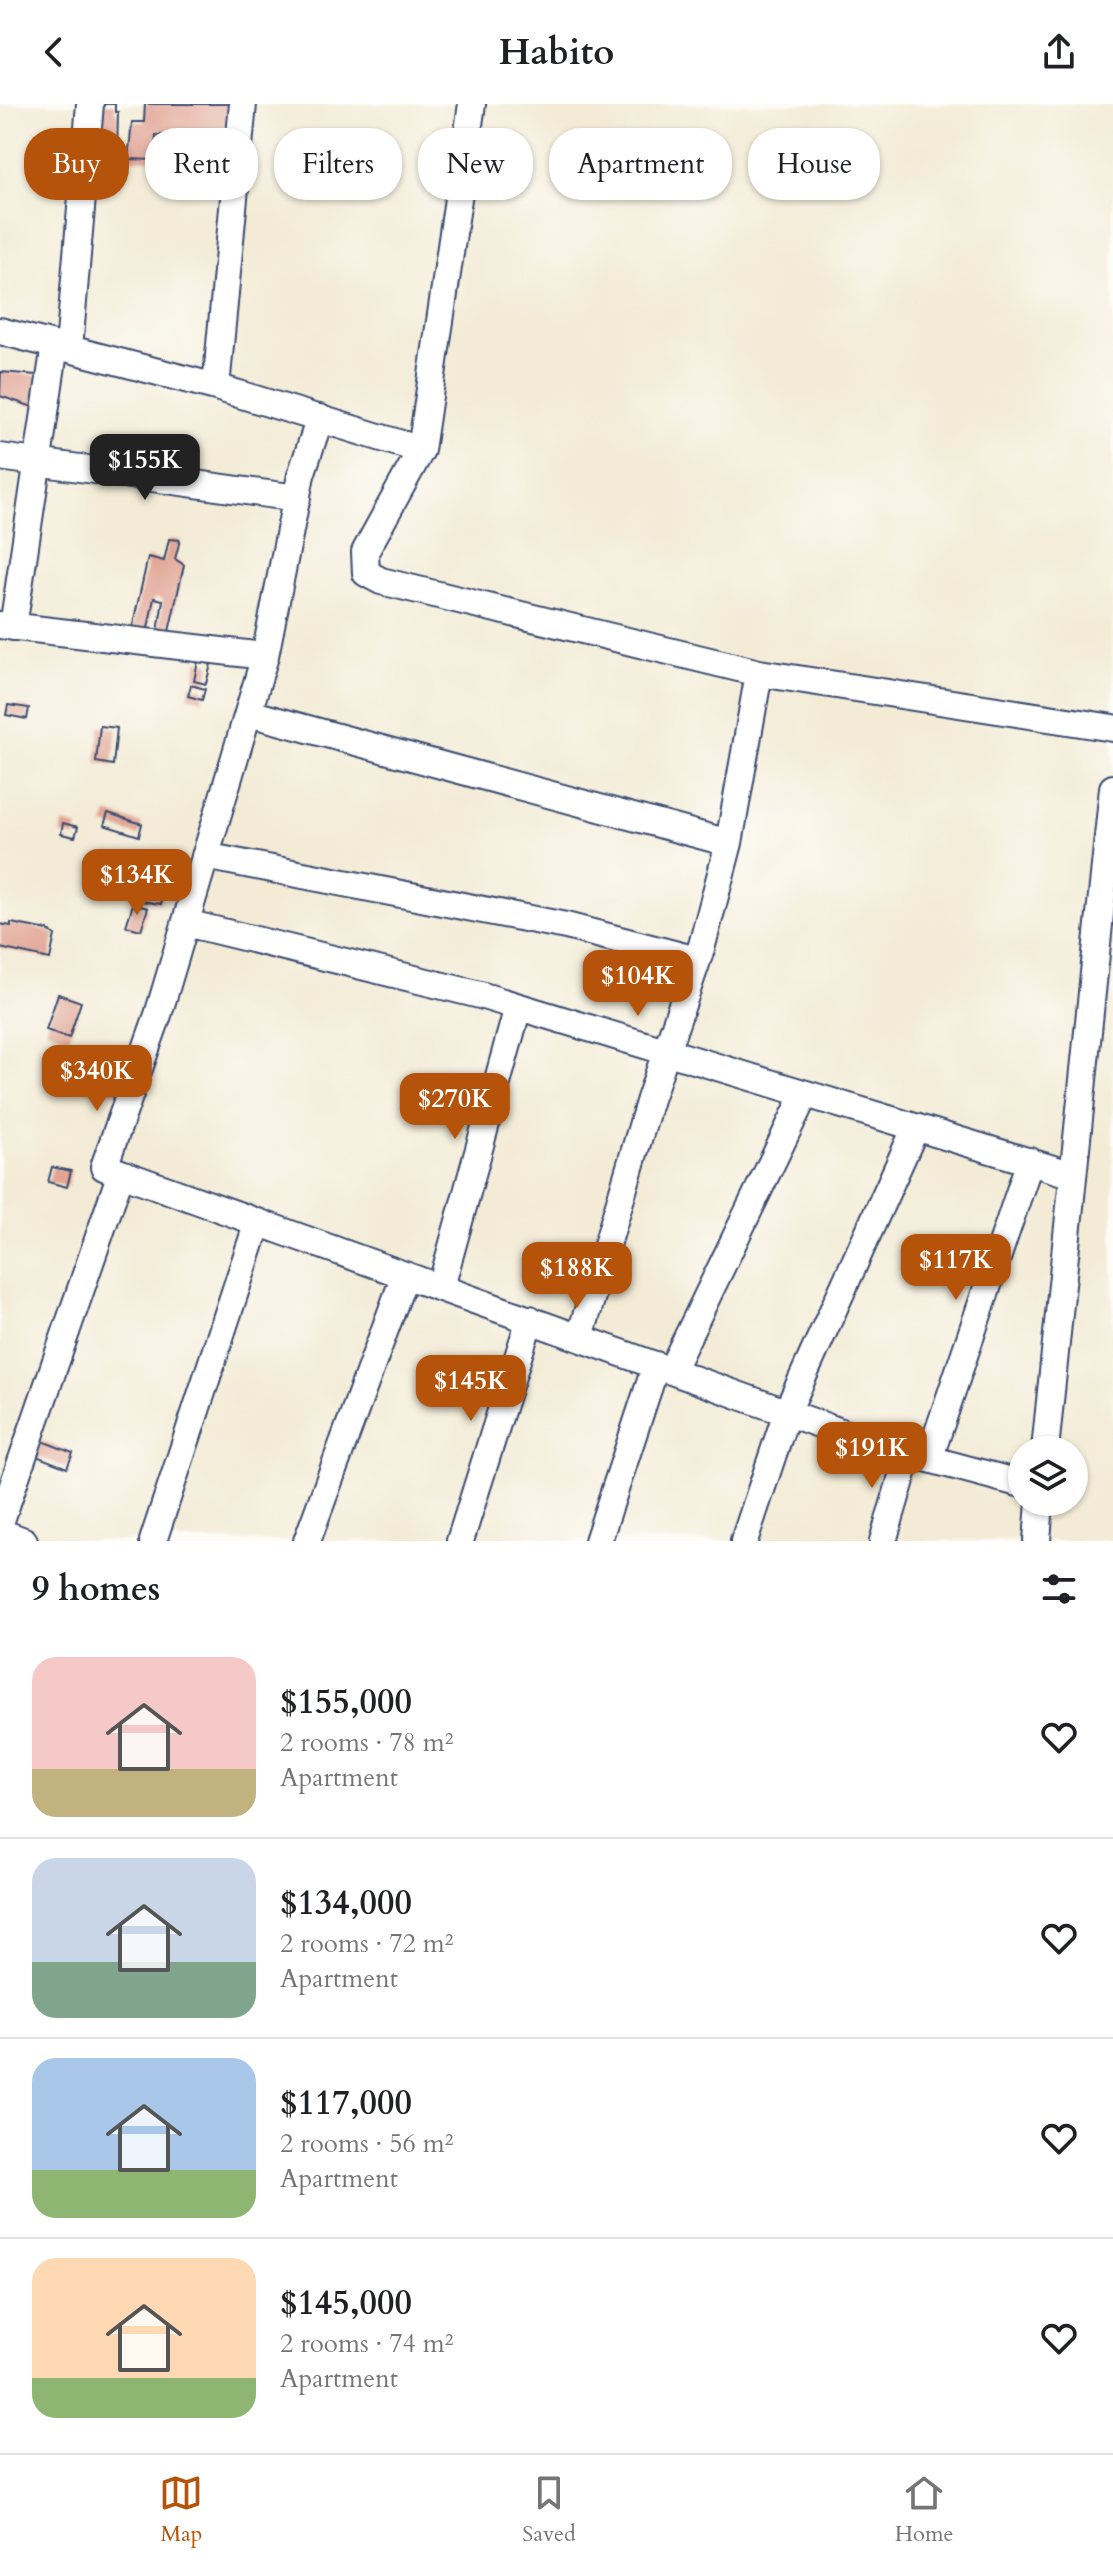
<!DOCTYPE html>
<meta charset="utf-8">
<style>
:root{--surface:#fff;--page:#f2f2f2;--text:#202124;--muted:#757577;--line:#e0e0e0;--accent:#b45309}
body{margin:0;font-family:Cardo,serif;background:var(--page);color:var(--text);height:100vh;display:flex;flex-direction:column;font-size:30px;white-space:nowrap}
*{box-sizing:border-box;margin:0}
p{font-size:26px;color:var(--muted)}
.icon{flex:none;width:44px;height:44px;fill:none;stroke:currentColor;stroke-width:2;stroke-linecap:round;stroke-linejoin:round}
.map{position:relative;height:1437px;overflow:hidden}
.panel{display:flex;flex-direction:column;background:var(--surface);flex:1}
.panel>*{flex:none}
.top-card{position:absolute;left:24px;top:24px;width:1066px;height:72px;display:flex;gap:16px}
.buttons{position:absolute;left:1008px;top:1332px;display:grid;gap:16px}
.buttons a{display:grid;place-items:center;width:80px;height:80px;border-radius:50%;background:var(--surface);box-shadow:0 2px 6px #0004;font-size:40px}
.price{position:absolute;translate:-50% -68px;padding:0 18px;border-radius:16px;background:var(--accent);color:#fff;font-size:26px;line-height:52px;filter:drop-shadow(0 2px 4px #0008)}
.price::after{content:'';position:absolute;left:50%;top:48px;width:24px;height:18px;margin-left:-12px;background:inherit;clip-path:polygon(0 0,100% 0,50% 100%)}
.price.current{background:#222;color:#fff}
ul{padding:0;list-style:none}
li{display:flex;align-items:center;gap:24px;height:200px;padding:0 32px}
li+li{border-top:2px solid var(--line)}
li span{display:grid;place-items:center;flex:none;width:224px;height:160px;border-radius:24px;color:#555}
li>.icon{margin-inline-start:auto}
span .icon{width:96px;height:96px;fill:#fffc;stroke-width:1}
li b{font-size:34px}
h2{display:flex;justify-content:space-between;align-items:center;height:96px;padding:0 32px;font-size:34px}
.chip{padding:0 28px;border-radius:32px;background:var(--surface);box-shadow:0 2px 6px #0004;font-size:28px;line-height:72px}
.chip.current{background:var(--accent);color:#fff}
header{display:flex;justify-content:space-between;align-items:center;height:104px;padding:0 32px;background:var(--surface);font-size:36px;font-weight:700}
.tabs{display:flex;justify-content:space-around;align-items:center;height:112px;border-top:2px solid var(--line);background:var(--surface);font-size:22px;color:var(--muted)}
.tabs a{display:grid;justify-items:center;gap:4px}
.tabs .current{color:var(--accent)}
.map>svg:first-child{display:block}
</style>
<header><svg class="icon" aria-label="back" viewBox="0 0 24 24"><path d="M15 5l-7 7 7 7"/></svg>Habito<svg class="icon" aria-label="share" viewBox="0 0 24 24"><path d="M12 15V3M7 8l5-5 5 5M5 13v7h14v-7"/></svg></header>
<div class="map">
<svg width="1113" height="1437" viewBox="0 0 1113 1437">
<rect width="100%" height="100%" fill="#fdfcf7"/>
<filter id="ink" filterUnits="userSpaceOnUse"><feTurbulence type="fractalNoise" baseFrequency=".0125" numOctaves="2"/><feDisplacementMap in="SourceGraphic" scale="16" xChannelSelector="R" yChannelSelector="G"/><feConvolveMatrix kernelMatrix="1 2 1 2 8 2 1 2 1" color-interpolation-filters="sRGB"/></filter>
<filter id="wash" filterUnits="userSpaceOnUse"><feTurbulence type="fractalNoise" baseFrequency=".006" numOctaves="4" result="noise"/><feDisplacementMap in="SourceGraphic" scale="32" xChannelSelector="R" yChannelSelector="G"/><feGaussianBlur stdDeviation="1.8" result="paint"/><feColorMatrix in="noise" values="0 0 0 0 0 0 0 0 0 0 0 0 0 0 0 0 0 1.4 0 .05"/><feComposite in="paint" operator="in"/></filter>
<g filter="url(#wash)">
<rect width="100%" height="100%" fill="#f3ebd6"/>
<g id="blocks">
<path fill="#e1a595" d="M96,0H115V8H118L117,54L90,53Z
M145,0H230L225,66L162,61L165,31H156L154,56L128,55L132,18H144Z
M1,268L36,271L41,285L33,303L0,292Z
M169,435L180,436L175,455L184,461L168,532L157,534L163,496L154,494L146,534L131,529L148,453L164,457Z
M198,557L211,560L206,580L194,577Z
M191,581L205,585L202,596L188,592Z
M8,601L29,604L27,615L6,611Z
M100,622L117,624L113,661L96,658Z
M108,709L142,720L139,732L104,721Z
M63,719L78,723L75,733L61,730Z
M148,748L170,754L161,800L134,796L137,786L121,782L127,761L142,766Z
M133,800L148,804L141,826L126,822Z
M11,819L48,826L55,831L50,855L0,844V820L11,822Z
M58,890L81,898L69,934L46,926Z
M118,951L137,956L126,989L107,986Z
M52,1063L71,1067L67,1083L48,1078Z
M37,1335L73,1349L67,1364L31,1350Z"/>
</g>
</g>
<g filter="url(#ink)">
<use href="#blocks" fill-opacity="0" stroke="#3b4b70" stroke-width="2"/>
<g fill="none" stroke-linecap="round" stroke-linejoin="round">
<g stroke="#3b4b70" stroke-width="30">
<path id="minor" d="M472,0L421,346L365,448L366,469L381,477L759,569L1113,624
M0,227L216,283L421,346
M69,244L90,0
M216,283L243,0
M0,353L297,394
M0,521L265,552L158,911L104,1063L121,1069L0,1419
M13,523L55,241
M265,552L301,371L320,314
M249,609L729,739L759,569
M205,752L566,822L697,856
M186,819L480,891L1073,1071
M121,1069L877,1341L1022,1380
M441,1183L518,903
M580,1233L650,995L701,845L729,739
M671,1267L805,990
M1045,1346L1113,684
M929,1355L1030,1057
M0,1428L24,1437
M153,1437L258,1118
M307,1437L405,1171
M460,1437L530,1215
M598,1437L656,1261
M744,1437L787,1308L916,1023
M883,1437L909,1349
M1037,1437L1040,1398"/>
</g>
<use href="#minor" stroke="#fff" stroke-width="26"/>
</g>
</g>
</svg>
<div class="buttons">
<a><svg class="icon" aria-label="layers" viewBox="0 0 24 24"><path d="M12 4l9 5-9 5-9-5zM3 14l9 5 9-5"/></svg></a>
</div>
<b class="price current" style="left:145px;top:398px">$155K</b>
<b class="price" style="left:137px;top:813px">$134K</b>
<b class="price" style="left:638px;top:914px">$104K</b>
<b class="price" style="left:97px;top:1009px">$340K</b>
<b class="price" style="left:455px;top:1037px">$270K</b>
<b class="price" style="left:956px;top:1198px">$117K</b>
<b class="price" style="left:577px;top:1206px">$188K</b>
<b class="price" style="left:471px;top:1319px">$145K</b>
<b class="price" style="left:872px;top:1386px">$191K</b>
<div class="top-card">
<a class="chip current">Buy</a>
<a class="chip">Rent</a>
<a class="chip">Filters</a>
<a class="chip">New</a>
<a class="chip">Apartment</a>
<a class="chip">House</a>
</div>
</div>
<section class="panel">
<h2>9 homes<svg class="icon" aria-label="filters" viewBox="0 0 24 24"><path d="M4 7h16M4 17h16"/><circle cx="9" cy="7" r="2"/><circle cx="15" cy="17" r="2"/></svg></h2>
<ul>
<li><span style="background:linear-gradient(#f6c9c9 70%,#c2b280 0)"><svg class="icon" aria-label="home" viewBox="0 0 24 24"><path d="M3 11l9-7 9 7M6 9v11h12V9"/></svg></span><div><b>$155,000</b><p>2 rooms · 78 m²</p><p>Apartment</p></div><svg class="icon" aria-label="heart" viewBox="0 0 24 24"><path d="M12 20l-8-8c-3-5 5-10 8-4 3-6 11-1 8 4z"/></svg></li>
<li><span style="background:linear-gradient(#c9d6e8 65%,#7fa58c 0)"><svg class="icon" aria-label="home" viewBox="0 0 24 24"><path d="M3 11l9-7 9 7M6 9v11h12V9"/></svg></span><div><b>$134,000</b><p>2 rooms · 72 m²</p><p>Apartment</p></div><svg class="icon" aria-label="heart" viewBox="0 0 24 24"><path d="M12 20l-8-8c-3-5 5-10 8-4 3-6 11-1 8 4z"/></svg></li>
<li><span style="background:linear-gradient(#a9c7e8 70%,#8fb573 0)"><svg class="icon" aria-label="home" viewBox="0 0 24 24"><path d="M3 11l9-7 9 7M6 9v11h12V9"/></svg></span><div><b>$117,000</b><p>2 rooms · 56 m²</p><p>Apartment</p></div><svg class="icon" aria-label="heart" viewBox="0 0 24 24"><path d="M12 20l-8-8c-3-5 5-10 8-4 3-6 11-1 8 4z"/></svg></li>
<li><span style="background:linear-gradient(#ffd9b3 75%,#8fb573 0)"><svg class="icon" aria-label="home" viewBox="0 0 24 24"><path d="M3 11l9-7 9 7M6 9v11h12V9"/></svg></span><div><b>$145,000</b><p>2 rooms · 74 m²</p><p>Apartment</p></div><svg class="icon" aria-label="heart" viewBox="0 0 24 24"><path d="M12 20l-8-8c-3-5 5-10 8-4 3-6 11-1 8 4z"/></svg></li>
</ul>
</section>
<nav class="tabs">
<a class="current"><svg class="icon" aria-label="map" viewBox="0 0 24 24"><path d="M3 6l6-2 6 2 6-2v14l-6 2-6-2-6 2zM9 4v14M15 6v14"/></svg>Map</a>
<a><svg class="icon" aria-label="saved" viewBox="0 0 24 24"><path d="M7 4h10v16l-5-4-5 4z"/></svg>Saved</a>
<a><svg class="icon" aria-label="home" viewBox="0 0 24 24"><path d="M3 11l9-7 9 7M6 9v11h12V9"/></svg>Home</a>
</nav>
